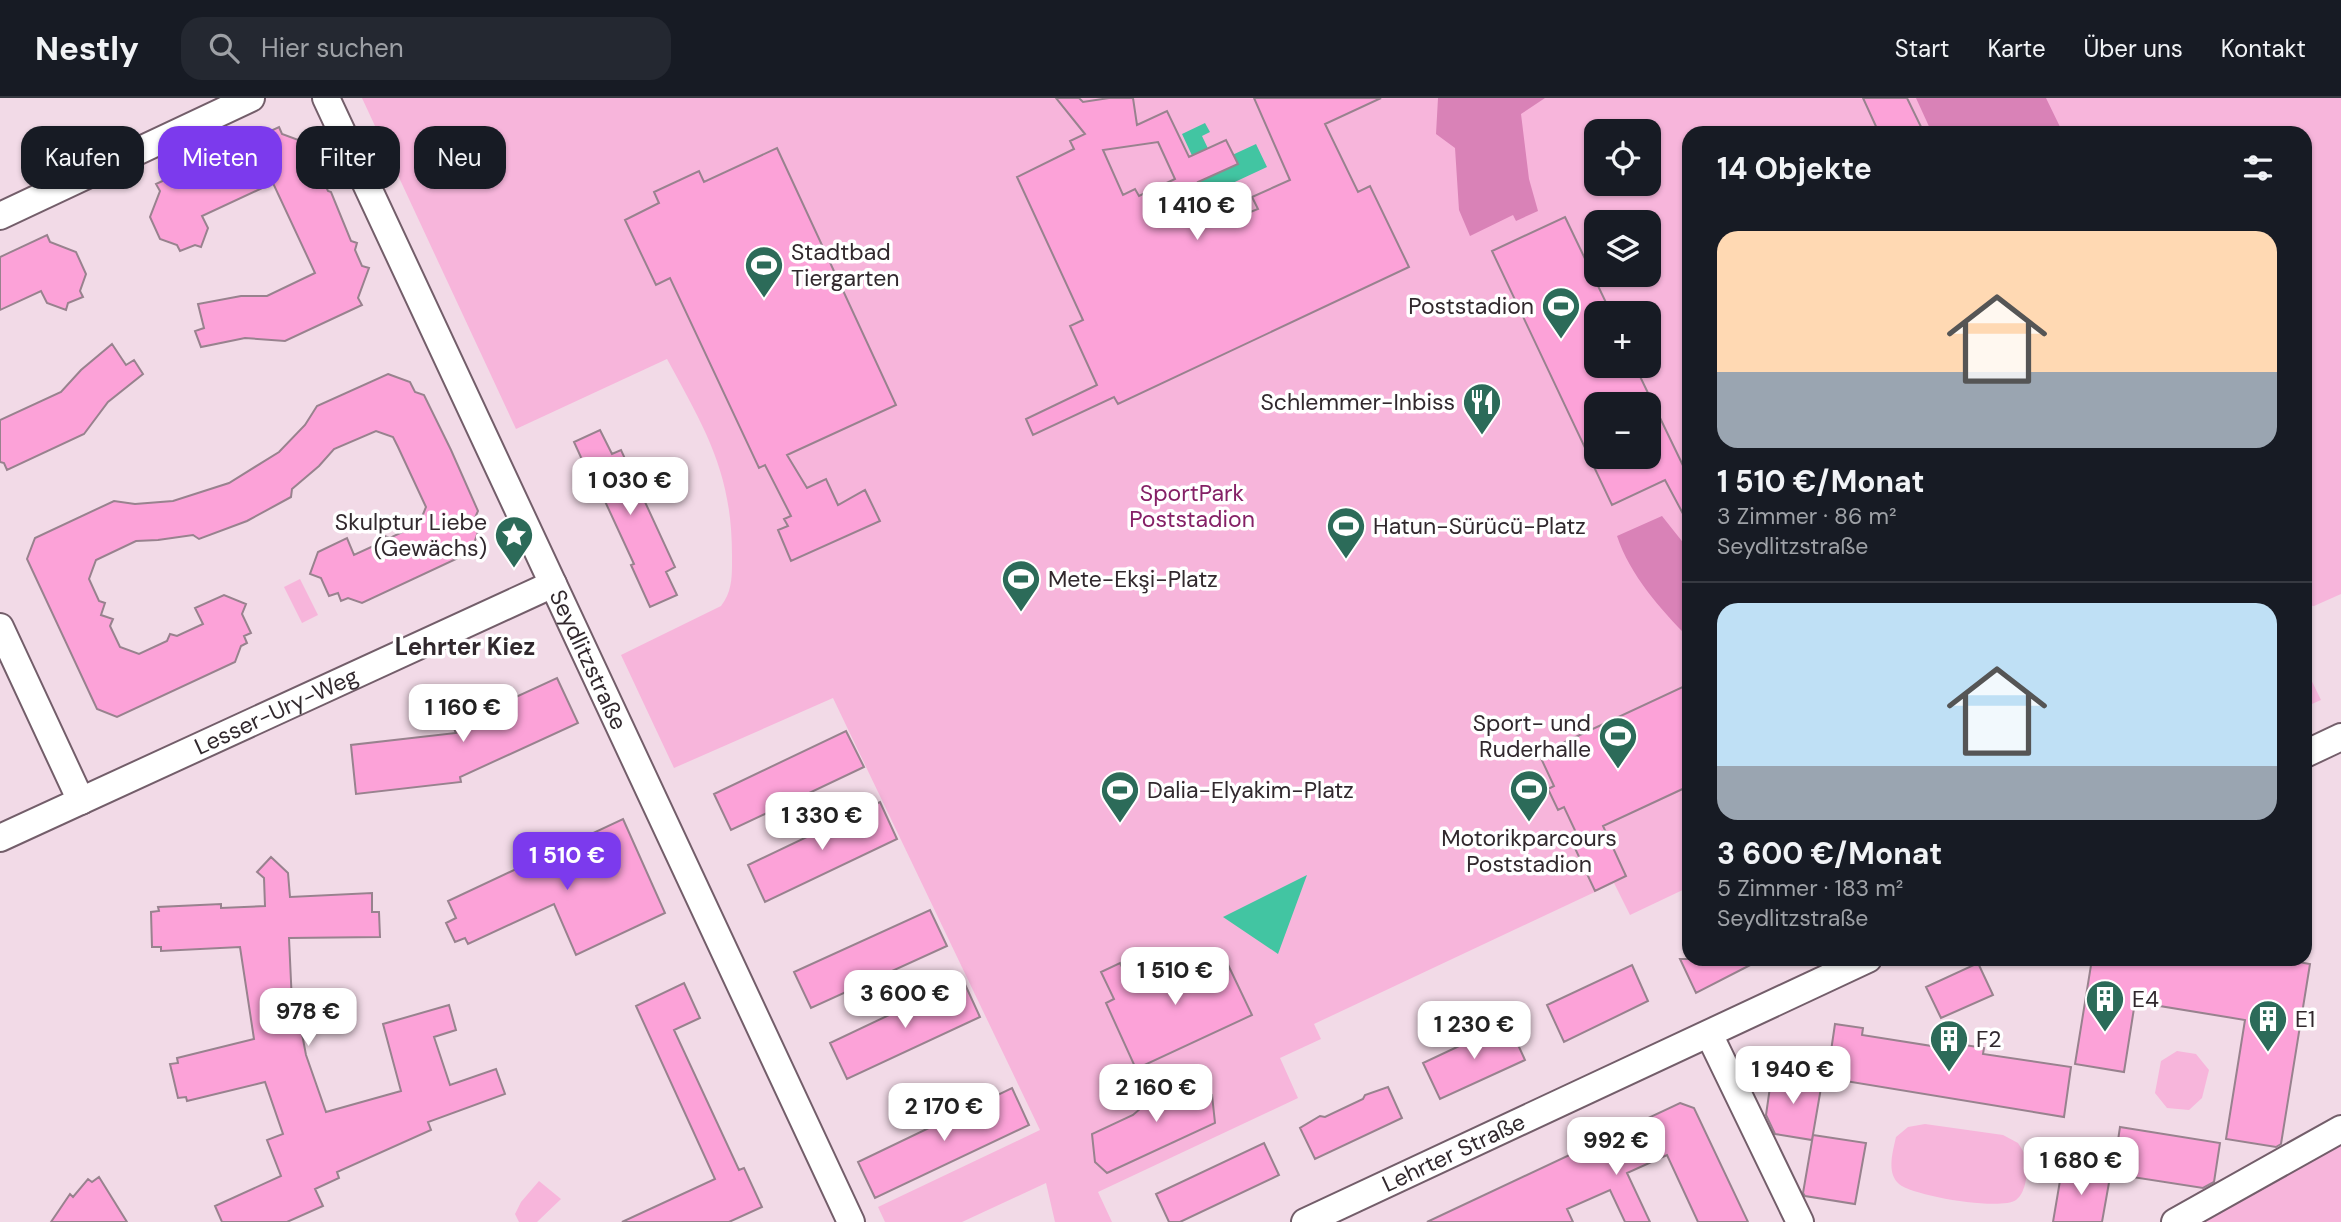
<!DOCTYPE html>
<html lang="de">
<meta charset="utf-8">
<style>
:root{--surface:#171b24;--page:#242831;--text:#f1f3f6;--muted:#9ea1a6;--line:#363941;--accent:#7c3aed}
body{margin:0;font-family:"DM Sans",sans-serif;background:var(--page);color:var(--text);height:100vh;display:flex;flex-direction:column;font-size:26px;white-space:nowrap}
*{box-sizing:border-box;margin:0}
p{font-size:23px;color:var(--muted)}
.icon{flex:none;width:38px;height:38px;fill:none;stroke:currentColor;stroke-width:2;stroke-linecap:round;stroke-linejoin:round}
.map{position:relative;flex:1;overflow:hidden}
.sheet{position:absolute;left:1682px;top:28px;width:630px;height:840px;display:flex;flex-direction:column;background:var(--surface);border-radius:21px;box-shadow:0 2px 5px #0004}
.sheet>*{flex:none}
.banner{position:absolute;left:21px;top:28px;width:665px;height:63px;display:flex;gap:14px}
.fabs{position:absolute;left:1584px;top:21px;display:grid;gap:14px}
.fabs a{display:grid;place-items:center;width:77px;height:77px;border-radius:14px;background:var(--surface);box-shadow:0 2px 5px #0004;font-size:35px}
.price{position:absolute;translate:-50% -60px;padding:0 16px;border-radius:14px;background:#fff;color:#222;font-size:23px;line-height:46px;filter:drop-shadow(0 2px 4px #0008)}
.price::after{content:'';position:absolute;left:50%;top:42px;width:21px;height:16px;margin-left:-10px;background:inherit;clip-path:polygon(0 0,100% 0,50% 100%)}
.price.active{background:var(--accent);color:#fff}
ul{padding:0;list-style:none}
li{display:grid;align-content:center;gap:14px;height:371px;padding:0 35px}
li+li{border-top:2px solid var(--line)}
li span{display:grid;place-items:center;height:217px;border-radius:21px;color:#555}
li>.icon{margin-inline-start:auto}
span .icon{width:126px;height:126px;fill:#fffc;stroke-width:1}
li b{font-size:30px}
h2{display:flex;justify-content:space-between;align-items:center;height:84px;padding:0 35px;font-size:30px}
.pill{padding:0 24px;border-radius:21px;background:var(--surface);box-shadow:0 2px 5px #0004;font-size:24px;line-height:63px}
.pill.active{background:var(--accent);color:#fff}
header{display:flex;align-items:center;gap:42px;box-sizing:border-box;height:98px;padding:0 35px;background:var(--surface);border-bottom:2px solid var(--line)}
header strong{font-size:33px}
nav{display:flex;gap:38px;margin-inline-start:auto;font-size:24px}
.search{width:490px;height:63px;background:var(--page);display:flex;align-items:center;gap:18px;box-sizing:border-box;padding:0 24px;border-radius:21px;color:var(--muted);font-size:26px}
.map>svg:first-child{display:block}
</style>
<header>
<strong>Nestly</strong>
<div class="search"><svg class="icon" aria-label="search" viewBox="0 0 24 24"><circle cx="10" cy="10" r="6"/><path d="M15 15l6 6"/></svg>Hier suchen</div>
<nav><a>Start</a><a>Karte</a><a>Über uns</a><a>Kontakt</a></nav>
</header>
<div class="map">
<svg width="2341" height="1124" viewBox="0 0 2341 1124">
<rect width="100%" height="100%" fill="#f2dae7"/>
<path fill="#f7b5db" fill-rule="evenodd" d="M362,0H2341V496L2314,508L2305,507V35H1689V789L1630,817L1614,785L1314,926L1321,941L1280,960L1298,1000L1098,1094L1112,1124H1055L1046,1085L962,1124H885L878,1109L1040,1032L833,600L674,670L621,557L721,508C733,493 732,476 732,457C732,374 705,331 667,261L516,331ZM1596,33H1648V86H1596ZM1596,124H1648V177H1596ZM1596,215H1648V268H1596ZM1596,306H1648V359H1596Z
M300,481L318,517L302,525L284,489Z
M2305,569L2321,602L2305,609Z
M2177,953L2196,956L2209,972L2202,1000L2189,1012L2167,1010L2155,995L2161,963Z
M1925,1026L2003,1037L2018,1045L2028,1061C2027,1073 2027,1094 2016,1102C2000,1113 1913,1098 1899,1086C1886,1075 1893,1053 1896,1039L1908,1029Z
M2341,1037V1124H2189Z
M539,1083L561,1101L537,1124H519L515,1116L521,1104Z"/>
<path fill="#d982b7" d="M1438,0H1545L1521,16L1529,81L1538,113L1516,123L1513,117L1470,138L1459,112L1455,50L1436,36Z
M1916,0H2046L2063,35H1932Z
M1662,418L1689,452V540C1660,511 1630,477 1617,438Z"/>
<path fill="#42c5a2" d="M1205,25L1210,34L1202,38L1215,65L1256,46L1267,69L1209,96L1205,86L1200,88L1196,81L1202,79L1182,36Z
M1307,777L1278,856L1223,819Z"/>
<path fill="#fca2d8" stroke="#98828e" stroke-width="2" fill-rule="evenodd" d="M1056,0H1079L1083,4L1109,0H1133L1137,27L1167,13L1189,59L1226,42L1238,66L1198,84L1202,92L1184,100L1220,126L1258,111L1252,99L1290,82L1254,0H1381L1325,26L1358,94L1370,88L1409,169L1118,306L1114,299L1033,337L1026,321L1097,287L1070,228L1083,222L1017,79L1074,51L1070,43L1085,36ZM1158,44L1175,81L1139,98L1135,91L1123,97L1103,52Z
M1863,0H1907L1924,35H1879Z
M279,29L282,36L312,47L309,54L316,69L323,72L321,79L328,93L331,94L351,143L357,145L355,152L362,168L369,170L358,200L362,207L285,243L245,240L201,249L195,233L204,230L198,206L241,198H267L315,175L273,85L202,118L208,130L201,149L195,147L180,153L177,147L160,141L150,119L160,93L156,86Z
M460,33L478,70L452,82L435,45Z
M777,50L896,307L787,357L807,390L826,381L838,407L865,392L880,423L791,463L778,432L788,428L784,421L791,418L765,367L759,370L670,180L656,187L625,122L659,105L654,94L699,73L704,84Z
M1565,119L1611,215H1596V268H1635L1689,380V427L1665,382L1612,407L1492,153ZM1596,306H1648V359H1596Z
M47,137L50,144L76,154L86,176L80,193L83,199L68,205L66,212L47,205L41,193L0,212V159Z
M112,246L126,267L134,262L143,276L108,304L84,336L7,372L4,365L0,364V322L61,294L81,272Z
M388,276L410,284L415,294L424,297L451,352L478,413L474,422L479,431L471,454L362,505L348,500L341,503L338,495L329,498L321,480L310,476L318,454L347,440L354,457L380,445L382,437L390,440L419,426L426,409L398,349L393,339L376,333L334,351L319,368L292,391L291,399L247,423L199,441L193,437L158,442L136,443L96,462L89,481L99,503L105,505L101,517L113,521L110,528L120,549L139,556L167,543L170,536L177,538L203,526L195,510L224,497L246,506L242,516L251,535L244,538L247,545L241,548L235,564L117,619L97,611L27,461L35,440L114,403L135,406L173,403L229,385L279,354L305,327L317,308Z
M600,332L612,356L621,352L675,469L666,474L677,497L650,509L631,467L634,466L597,386L594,388L574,344Z
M557,580L578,625L460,679L461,684L356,696L351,647L456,635L453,628Z
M1689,586V688L1603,728L1626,778L1595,793L1573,746L1580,743L1564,709L1558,712L1548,691L1554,688L1539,656Z
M846,633L864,669L731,732L714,696Z
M880,704L897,741L765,804L748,767Z
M623,721L665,815L576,857L554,806L468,846L465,840L455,844L446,825L456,820L448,803Z
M271,759L288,775L290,799L372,795V814H379L380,839L289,840L292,905L296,904L306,957L326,1014L401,993L383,926L449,907L456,932L434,939L450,987L496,971L505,996L428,1024L431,1032L337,1074L339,1080L315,1091L323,1108L287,1124H222L215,1108L281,1078L267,1042L283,1036L265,984L187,1003L186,999L178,1000L170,966L178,965L177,960L254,941L240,849L161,853V849H152L151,814L159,813L158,809L221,806V810L265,808L264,780L257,774Z
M930,812L947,848L811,910L794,874Z
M1221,852L1252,917L1136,971L1106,905L1114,901L1101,874L1120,865L1133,892Z
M1680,861H1762L1696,895Z
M2092,861H2281L2310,866L2281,1046L2276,1049L2226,1041L2245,922L2135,904L2124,974L2075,966Z
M1978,865L1993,897L1941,920L1926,889Z
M1632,867L1648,903L1564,944L1547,907Z
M963,882L980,919L847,981L830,945Z
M684,885L700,920L674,932L739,1072L744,1070L762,1109L729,1124H622L715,1081L636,908Z
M1508,925L1525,962L1440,1001L1423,965Z
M1835,926L1863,930L1862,937L1932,948L1933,942L1984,950L1983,956L2071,969L2064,1019L1827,980Z
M1185,972L1212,997L1215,1025L1107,1075L1095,1064L1092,1036L1133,1017Z
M1772,975L1822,984L1812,1042L1775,1036L1766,1017Z
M1388,989L1402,1020L1315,1061L1300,1030L1320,1018L1325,1019L1363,1001L1365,997Z
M1012,990L1029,1027L875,1100L858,1064Z
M1680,1005L1694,1010L1748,1124H1698L1667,1057L1627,1075L1650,1124H1625L1610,1092L1567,1111L1573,1124H1427Z
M2120,1029L2220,1045L2214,1084L2203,1090L2113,1076Z
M1813,1037L1866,1045L1855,1106L1805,1098L1803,1095Z
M1264,1045L1279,1077L1180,1124H1169L1156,1096Z
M2062,1071L2110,1079L2102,1124H2053Z
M99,1079L127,1124H51L70,1096L73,1099L88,1081L92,1084Z"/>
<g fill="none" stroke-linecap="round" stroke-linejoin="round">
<g stroke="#735e6a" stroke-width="30">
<g id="minor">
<path id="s1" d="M326,0L851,1124"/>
<path d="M0,118L251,0"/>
<path d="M0,529L81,703"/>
<path d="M2305,656L2341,639"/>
<path id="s2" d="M0,740L553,486"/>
<path d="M1709,936L1800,1124"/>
<path id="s3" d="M1305,1124L1868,861"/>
<path d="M2175,1124L2341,1031"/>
</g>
</g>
<use href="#minor" stroke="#fff" stroke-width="26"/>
</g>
<defs>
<g id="stadium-pin" transform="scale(2.0125)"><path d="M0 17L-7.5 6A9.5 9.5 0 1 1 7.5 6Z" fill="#2c6b59" stroke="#fff"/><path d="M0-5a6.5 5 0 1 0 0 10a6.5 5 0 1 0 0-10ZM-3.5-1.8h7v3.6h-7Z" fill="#fff"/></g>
<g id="restaurant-pin" transform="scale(2.0125)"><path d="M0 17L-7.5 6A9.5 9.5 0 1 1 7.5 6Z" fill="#2c6b59" stroke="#fff"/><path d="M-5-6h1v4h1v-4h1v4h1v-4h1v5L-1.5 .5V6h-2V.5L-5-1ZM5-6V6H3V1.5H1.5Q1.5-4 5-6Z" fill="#fff"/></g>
<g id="sight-pin" transform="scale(2.0125)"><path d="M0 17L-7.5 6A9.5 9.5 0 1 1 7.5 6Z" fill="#2c6b59" stroke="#fff"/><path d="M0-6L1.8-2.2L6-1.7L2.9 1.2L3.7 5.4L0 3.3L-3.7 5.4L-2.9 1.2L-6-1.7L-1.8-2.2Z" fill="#fff"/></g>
<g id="building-pin" transform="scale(2.0125)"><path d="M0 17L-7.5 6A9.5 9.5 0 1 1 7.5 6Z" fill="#2c6b59" stroke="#fff"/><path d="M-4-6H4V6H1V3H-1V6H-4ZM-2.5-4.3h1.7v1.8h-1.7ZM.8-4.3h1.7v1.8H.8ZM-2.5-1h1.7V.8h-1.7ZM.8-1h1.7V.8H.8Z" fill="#fff"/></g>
</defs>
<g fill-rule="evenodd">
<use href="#stadium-pin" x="764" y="167"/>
<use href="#stadium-pin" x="1561" y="208"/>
<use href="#restaurant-pin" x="1482" y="304"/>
<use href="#stadium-pin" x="1346" y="428"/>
<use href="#sight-pin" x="514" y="437"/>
<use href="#stadium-pin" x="1021" y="481"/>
<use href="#stadium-pin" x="1618" y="638"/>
<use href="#stadium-pin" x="1529" y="691"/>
<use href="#stadium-pin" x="1120" y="692"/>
<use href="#building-pin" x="2105" y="901"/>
<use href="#building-pin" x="2268" y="921"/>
<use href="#building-pin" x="1949" y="941"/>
</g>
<g text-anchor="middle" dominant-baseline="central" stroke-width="7" stroke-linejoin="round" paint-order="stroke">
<g font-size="23" fill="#31282d" stroke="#fff" text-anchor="start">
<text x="791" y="154">Stadtbad<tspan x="791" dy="26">Tiergarten</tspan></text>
<text x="1534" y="208" text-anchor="end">Poststadion</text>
<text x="1455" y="304" text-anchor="end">Schlemmer-Inbiss</text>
<text x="487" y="424" text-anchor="end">Skulptur Liebe<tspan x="487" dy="26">(Gewächs)</tspan></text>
<text x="1373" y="428">Hatun-Sürücü-Platz</text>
<text x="1048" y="481">Mete-Ekşi-Platz</text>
<text x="1591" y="625" text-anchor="end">Sport- und<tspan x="1591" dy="26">Ruderhalle</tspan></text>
<text x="1147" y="692">Dalia-Elyakim-Platz</text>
<text x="1529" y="740" text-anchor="middle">Motorikparcours<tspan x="1529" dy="26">Poststadion</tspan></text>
<text x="2132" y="901">E4</text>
<text x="2295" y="921">E1</text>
<text x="1976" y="941">F2</text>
</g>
<g font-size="23" fill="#852066" stroke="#fff">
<text x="1192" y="395">SportPark<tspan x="1192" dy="26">Poststadion</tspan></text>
</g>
<g font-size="23" fill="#31282d" stroke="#fff">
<text stroke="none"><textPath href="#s1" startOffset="620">Seydlitzstraße</textPath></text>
<text stroke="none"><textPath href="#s2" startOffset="304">Lesser-Ury-Weg</textPath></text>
<text stroke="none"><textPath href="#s3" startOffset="164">Lehrter Straße</textPath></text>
</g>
<g font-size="24" font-weight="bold" fill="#31282d" stroke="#fff">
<text x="465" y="548">Lehrter Kiez</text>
</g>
</g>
</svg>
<div class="fabs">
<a><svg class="icon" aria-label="locate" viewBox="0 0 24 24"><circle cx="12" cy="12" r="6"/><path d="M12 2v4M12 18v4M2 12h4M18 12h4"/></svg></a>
<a><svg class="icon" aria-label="layers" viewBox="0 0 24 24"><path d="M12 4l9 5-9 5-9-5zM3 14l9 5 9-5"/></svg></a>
<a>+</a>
<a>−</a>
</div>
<b class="price" style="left:1197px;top:144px">1 410 €</b>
<b class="price" style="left:630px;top:419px">1 030 €</b>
<b class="price" style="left:463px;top:646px">1 160 €</b>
<b class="price" style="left:822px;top:754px">1 330 €</b>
<b class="price active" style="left:567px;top:794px">1 510 €</b>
<b class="price" style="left:1175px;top:909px">1 510 €</b>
<b class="price" style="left:905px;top:932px">3 600 €</b>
<b class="price" style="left:308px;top:950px">978 €</b>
<b class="price" style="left:1474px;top:963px">1 230 €</b>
<b class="price" style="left:1793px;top:1008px">1 940 €</b>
<b class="price" style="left:1156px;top:1026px">2 160 €</b>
<b class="price" style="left:944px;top:1045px">2 170 €</b>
<b class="price" style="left:1616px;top:1079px">992 €</b>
<b class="price" style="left:2081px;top:1099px">1 680 €</b>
<div class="banner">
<a class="pill">Kaufen</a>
<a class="pill active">Mieten</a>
<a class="pill">Filter</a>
<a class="pill">Neu</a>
</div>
<section class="sheet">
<h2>14 Objekte<svg class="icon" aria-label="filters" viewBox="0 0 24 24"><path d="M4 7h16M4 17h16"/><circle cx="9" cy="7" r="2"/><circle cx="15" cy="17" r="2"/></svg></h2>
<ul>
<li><span style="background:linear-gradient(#ffd9b3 65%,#9aa5b1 0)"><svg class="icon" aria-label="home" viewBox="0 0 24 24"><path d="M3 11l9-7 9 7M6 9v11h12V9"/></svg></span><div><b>1 510 €/Monat</b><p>3 Zimmer · 86 m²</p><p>Seydlitzstraße</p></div></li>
<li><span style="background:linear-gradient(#bfe0f5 75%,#9aa5b1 0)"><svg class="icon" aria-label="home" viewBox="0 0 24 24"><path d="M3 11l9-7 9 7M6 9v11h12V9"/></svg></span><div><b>3 600 €/Monat</b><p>5 Zimmer · 183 m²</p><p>Seydlitzstraße</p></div></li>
</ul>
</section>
</div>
